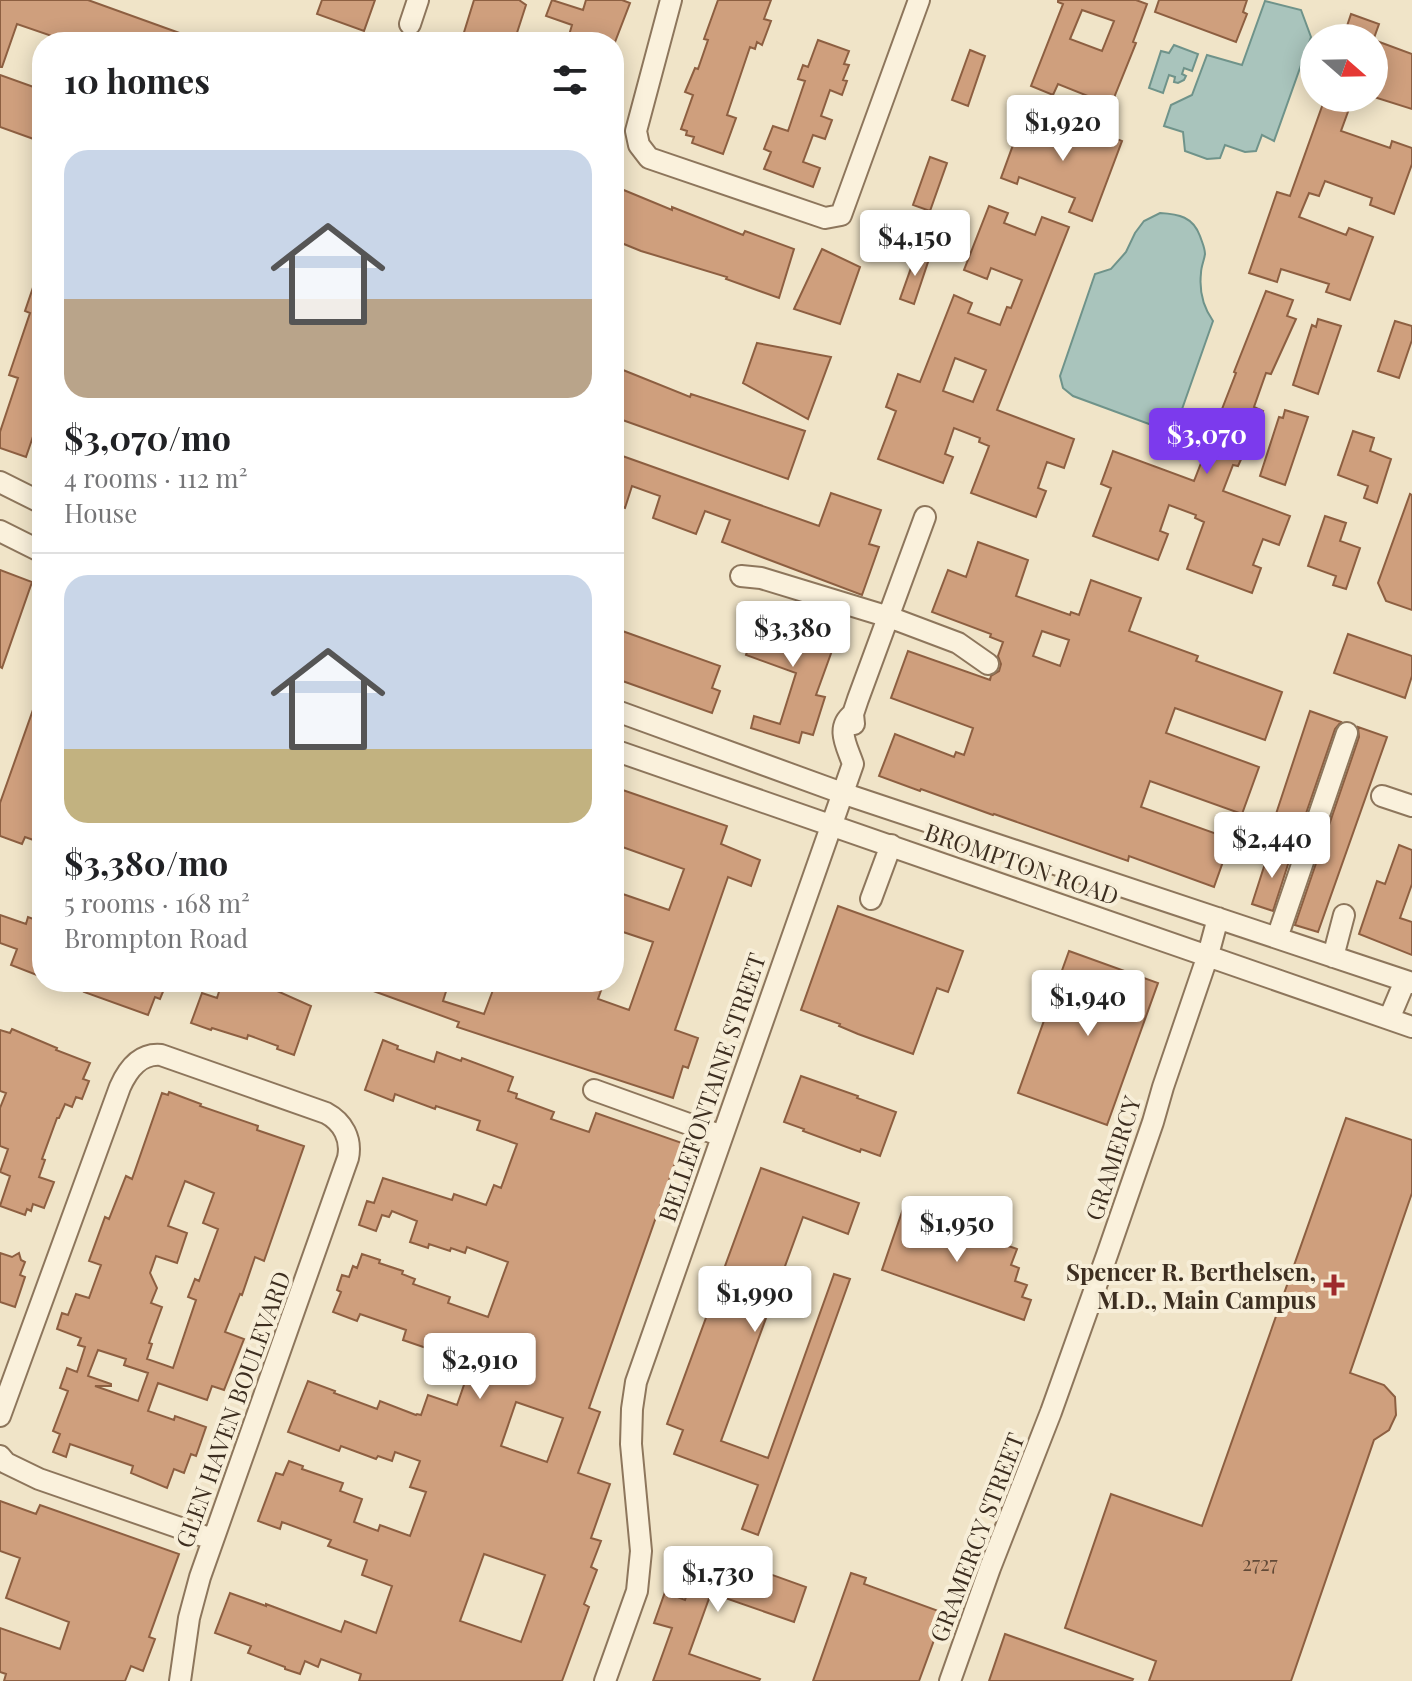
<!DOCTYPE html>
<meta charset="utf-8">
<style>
:root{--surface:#fff;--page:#f2f2f2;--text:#202124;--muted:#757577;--line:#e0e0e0;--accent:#7c3aed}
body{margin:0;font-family:"Playfair Display",serif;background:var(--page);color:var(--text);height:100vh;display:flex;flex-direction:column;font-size:30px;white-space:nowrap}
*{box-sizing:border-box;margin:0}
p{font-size:26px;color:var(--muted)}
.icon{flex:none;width:44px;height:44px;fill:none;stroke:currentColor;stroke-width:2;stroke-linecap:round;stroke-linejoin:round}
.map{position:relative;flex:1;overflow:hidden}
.side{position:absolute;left:32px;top:32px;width:592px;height:960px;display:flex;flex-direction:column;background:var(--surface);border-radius:32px;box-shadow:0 4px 20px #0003}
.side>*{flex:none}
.needle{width:52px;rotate:110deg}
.buttons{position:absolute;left:1300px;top:24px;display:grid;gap:16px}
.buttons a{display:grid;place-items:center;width:88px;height:88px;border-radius:50%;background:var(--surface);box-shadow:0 4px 20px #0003;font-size:40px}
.price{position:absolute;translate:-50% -68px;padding:0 18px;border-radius:8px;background:#fff;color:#222;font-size:26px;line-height:52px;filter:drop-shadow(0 2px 4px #0008)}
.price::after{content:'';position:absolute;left:50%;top:48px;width:24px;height:18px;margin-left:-12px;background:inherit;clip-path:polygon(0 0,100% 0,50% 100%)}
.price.current{background:var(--accent);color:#fff}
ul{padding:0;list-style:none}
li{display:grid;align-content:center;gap:16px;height:424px;padding:0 32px}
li+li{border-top:2px solid var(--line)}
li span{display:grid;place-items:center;height:248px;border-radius:24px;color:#555}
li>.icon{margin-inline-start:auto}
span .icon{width:144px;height:144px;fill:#fffc;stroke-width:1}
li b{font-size:34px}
h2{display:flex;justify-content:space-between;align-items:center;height:96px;padding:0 32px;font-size:34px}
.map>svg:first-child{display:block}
</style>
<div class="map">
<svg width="1412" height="1681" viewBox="0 0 1412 1681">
<rect width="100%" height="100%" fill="#f0e4c8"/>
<path fill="#a9c4bc" stroke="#6f938a" stroke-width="2" d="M1265,1L1301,10L1311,37L1274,141L1262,135L1256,151L1245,152L1225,145L1220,158L1207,159L1185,151L1183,132L1164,126L1171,105L1192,95L1207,55L1242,65Z
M1174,45L1198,54L1192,71L1184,68L1182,74L1186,76L1184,80L1178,83L1174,82L1175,77L1169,75L1163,93L1149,88L1161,51L1169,53Z
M1160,213C1179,214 1193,217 1200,236C1202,242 1205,248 1205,254C1204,261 1201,267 1201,273C1199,291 1203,307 1213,321L1181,412L1171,422L1157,427L1073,396L1063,388L1060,376L1095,274L1111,269L1126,252L1135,233L1144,221Z"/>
<path fill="#cf9f7d" stroke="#8d5f41" stroke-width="2" fill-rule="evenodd" d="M0,0H88L199,40V42H53L55,37L17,24L2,67H0Z
M322,0H375L364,31L317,14Z
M474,0H519L526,5L514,42H461Z
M552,0L583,10L586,0H622L630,3L615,42H567L572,25L546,16Z
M718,0H771L764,19L771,21L762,45L757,42L755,49L750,47L727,115L736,118L723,154L692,143L694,137L686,135L687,131L681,129L693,95L685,92L695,68L698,69L708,40L704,39Z
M1058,0H1136L1147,4L1133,42L1136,43L1105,120L1082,112L1088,96L1058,84L1053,95L1031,86L1063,4L1058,2ZM1082,10L1114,21L1102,51L1070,39Z
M1159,0H1247L1243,12L1247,14L1236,42L1155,12Z
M1351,14L1379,24L1374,38H1343Z
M818,40L849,51L844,64L849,65L843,80L847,81L842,95L830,90L821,116L832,120L825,139L813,135L803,162L820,168L813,187L764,169L771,152L764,149L773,126L788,131L805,81L798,79L803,65L808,67Z
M1374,40L1412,54V109L1374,97Z
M970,50L985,56L968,106L952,100Z
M0,75L42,90V142L0,127Z
M1325,98H1353L1341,131L1390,148L1392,141L1412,148V164L1394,214L1370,205L1372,198L1325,181L1319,196L1309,193L1299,217L1346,235L1349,228L1373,237L1350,300L1326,292L1329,284L1281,269L1277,282L1249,273L1277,192L1290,196Z
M1025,112L1044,119L1042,125L1094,145L1099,132L1122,141L1092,221L1069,212L1075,198L1019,177L1017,184L1001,178Z
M930,157L947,163L930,211L913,205Z
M614,186L672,210V207L743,235L745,231L794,249L779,298L726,279L727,277L641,251L614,240Z
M989,206L1008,213L1004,223L1035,235L1042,217L1069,227L997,410L1074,439L1064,468L1047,462L1038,488L1046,491L1036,517L971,493L989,446L979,442L980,438L954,428L945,454L953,457L943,483L878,459L896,411L886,407L898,374L920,382L954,295L972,303L968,313L1000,325L1007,307L1011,308L1022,280L991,268L987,279L964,270ZM955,358L986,370L973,402L943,391Z
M822,249L860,267L840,324L794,309Z
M917,251L930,256L914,304L900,299Z
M40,267L42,268V410L26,457L0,448V432L18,378L9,375L30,313L25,311Z
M1266,291L1293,300L1287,316L1296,319L1271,374L1266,373L1254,407L1263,411L1238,466L1233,465L1223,491L1290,516L1279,545L1263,539L1253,565L1261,568L1252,593L1187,569L1204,522L1195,518L1196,515L1169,505L1160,531L1168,534L1158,560L1093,536L1111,488L1101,484L1113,451L1194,481L1236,373L1234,372Z
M1318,319L1341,326L1318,394L1293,385L1312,325L1316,327Z
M1395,321L1412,326V340L1399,378L1378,371Z
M757,343L831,357L808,419L743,383Z
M623,370L690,397L691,394L805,431L788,479L614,417V397Z
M1285,410L1308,417L1285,485L1260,476L1279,417L1283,418Z
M1353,431L1374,438L1370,451L1391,459L1377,503L1364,498L1368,486L1338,475Z
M614,453L819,526L831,493L881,510L869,544L879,547L862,595L722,542L730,520L705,511L696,534L653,518L660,496L632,486L625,508L614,504Z
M1410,494L1412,495V610L1386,601L1378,583Z
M1325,516L1346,523L1340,541L1360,548L1346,589L1333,585L1336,576L1308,566Z
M978,542L1028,560L1016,596L1070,615L1071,612L1079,615L1091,580L1141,598L1129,631L1198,656L1196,661L1282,692L1265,740L1175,708L1166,733L1259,767L1242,814L1150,781L1141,807L1231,839L1214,887L1129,856L1128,861L994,814L993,815L921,789L920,791L879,776L895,734L954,757L956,752L964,755L973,728L891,698L908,651L990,680L991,676L999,671L1001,664L998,656L1003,642L990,637L991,634L932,612L948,570L966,577ZM1042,631L1069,640L1060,666L1033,656Z
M0,570L32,582L2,668L0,667Z
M763,607L838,634L816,695L825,697L813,735L802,732L799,743L751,728L754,716L780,724L796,673L746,655Z
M614,628L720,666L712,688L720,691L712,713L614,678Z
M1348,634L1412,656V676L1405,698L1334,673Z
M40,690H42V843L25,837L22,844L0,836V803Z
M1310,711L1341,722L1335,729L1300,831L1273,823Z
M1358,727L1387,737L1318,932L1295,925L1359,737Z
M614,787L727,826L721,844L760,860L751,886L728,877L675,1030L698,1038L688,1068L683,1066L673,1098L457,1027L459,1022L354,984V982H449L443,1001L484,1014L496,982H604L598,999L629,1010L653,942L614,929V891L669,910L684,869L614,844Z
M1399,845L1412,850V884L1400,918L1412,922V955L1359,934L1377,881L1385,884Z
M1270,848L1291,855L1273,911L1252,904Z
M838,906L963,951L948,992L937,988L913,1054L858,1034L839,1026L840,1024L801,1010Z
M0,915L26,924L28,917L42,922V977L11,965L17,949L0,943Z
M1069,951L1158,983L1107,1125L1018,1093Z
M88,982H167L160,999L155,997L148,1015L84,992Z
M222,982H257L311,1006L294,1055L277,1049L278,1046L248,1035L247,1039L212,1028L211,1030L191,1023L202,993L217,998Z
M12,1029L57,1048L56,1050L90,1063L83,1079L89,1081L82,1099L76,1097L72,1107L65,1104L59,1118H57L42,1159L45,1160L39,1177L54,1182L44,1208L33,1204L31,1211L27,1209L25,1215L0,1206L10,1176L0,1172L8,1149L0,1146V1108L6,1093L0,1091V1030L10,1033Z
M383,1040L398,1046L397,1049L434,1062L437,1052L461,1061L462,1058L513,1077L508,1091L517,1094L516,1098L554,1112L551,1119L589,1132L596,1113L682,1143L589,1408L600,1412L578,1473L610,1484L591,1538L601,1541L591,1567L597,1570L584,1604L589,1607L562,1681H359L361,1674L321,1659L318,1667L305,1661L300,1674L285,1669V1667L248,1653L251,1646L215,1633L230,1593L266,1606V1604L341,1632L345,1621L376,1633L392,1586L362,1575L367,1560L328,1546L331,1540L282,1522L280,1529L258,1521L276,1473L283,1475L289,1461L303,1466L302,1469L343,1483L340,1491L362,1499L354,1522L378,1531L380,1525L410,1536L426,1492L410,1487L420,1461L395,1452L392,1461L378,1456L376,1459L341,1446L339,1451L288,1432L308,1381L335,1391L334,1393L377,1409L380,1401L416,1415L417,1414L421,1415L428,1395L457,1405L466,1379L438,1369L444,1354L403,1340L406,1330L360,1314L357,1321L333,1312L341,1292L337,1290L342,1275L349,1277L353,1266L357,1268L362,1254L380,1260L379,1263L403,1271L402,1274L415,1279L413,1284L450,1297L448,1303L488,1317L508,1262L467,1247L465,1253L451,1248L450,1251L429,1244L428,1248L410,1242L417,1221L392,1211L389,1217L382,1215L376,1231L359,1225L367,1201L374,1203L383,1178L452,1200L454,1194L486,1205L494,1185L501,1188L517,1144L477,1130L480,1121L436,1106L435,1109L395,1094L393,1101L365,1090ZM516,1402L563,1418L547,1462L501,1446ZM484,1554L545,1575L521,1642L460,1621Z
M801,1076L858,1096L857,1098L896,1112L880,1156L861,1149L860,1152L803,1131L804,1129L784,1122Z
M169,1092L201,1104L200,1106L258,1126L257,1130L304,1146L264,1261L255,1257L242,1295L240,1294L225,1332L244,1339L224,1390L212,1386L207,1400L158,1383L148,1411L174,1420L175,1416L206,1427L196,1456L191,1454L184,1473L174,1469L167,1488L131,1473L133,1466L70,1444L66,1457L53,1452L60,1434L53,1431L68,1391L60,1388L67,1368L77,1372L85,1347L78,1345L81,1338L57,1329L62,1313L68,1315L76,1294L89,1298L101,1265L89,1261L105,1217L109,1219L126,1176L132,1179L162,1093L168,1095ZM185,1181L214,1193L203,1223L218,1229L199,1281L195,1279L188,1297L196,1300L173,1368L147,1359L152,1344L149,1343L162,1307L151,1303L157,1288L150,1273L156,1256L177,1263L187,1233L168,1226ZM98,1350L126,1359L124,1365L148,1373L138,1401L95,1386H111V1384L88,1376Z
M1346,1118L1412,1140V1193L1350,1373L1384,1385L1395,1397L1396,1415L1389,1430L1374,1440L1291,1681H1149L1156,1661L1065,1628L1111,1494L1202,1526Z
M761,1168L859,1203L848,1234L803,1217L721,1441L768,1458L834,1274L850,1279L758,1535L742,1529L758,1485L674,1454L683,1430L667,1424Z
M903,1209L1017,1249L1011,1265L1019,1268L1015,1281L1027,1285L1022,1297L1031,1300L1024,1320L882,1270Z
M0,1253L12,1257L19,1253L21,1260L25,1262L20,1275L25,1277L15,1307L0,1302Z
M0,1501L36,1514L40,1505L179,1554L149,1637L155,1639L143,1671L131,1666L125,1681H4L6,1674L0,1672V1628L60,1649L69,1622L6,1598L20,1558L0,1551Z
M703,1550L806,1587L794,1622L711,1593L689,1654L760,1679L759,1681H653L672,1628L654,1623L665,1592L685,1600Z
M851,1573L866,1578L864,1584L944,1613L919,1681H813Z
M1005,1634L1133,1679L1132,1681H989Z"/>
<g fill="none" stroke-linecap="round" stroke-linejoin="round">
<g stroke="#8d765c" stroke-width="24">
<path id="minor" d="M671,0L636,131L639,145L649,158L825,218L841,215L919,0
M410,24L418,0
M0,482L42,503
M0,531L42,552
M741,576L761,578L889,617L958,643L988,664
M614,710L842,793L1412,983
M854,724L853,714L858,699L925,517
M614,750L1412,1027
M1382,796L1412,806
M871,899L891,845
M1277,938L1347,733
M1333,957L1344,915
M1389,1019L1405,981
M594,1090L722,1136
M0,1416L120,1087C128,1069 140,1053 161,1055L326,1113C343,1122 352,1139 348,1158L200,1577L189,1618L180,1681
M0,1456L6,1463L39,1479L212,1539
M605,1681L637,1591L641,1551L631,1444L632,1409L636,1382L853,764C847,746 835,728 853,714
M950,1681L990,1568L1051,1412L1107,1255L1153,1122L1163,1087L1208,955L1218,918"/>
</g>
<use href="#minor" stroke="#faf1dc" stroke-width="20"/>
</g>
<path fill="#9e2a2b" stroke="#f7eed8" stroke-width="3" d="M1330 1273h8v8h8v8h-8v8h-8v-8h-8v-8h8z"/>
<g text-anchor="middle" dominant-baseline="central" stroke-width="8" stroke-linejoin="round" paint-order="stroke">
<g font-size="20" fill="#624a37">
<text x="1260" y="1562">2727</text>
</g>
<g font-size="24" fill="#3d2e20" stroke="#f7eed8">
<text transform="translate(1022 863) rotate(19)">BROMPTON ROAD</text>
<text transform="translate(711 1087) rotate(-71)">BELLEFONTAINE STREET</text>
<text transform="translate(1112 1158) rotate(-72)">GRAMERCY</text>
<text transform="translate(232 1409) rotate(-70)">GLEN HAVEN BOULEVARD</text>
<text transform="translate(976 1537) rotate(-69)">GRAMERCY STREET</text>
</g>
<g font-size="24" font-weight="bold" fill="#3d2e20" stroke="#f7eed8" text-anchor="end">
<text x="1316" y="1271">Spencer R. Berthelsen,<tspan x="1316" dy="28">M.D., Main Campus</tspan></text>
</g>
</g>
</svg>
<div class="buttons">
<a><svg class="needle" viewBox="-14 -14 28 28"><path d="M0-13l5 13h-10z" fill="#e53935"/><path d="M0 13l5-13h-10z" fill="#757577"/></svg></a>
</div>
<b class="price" style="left:1063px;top:163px">$1,920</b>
<b class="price" style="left:915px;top:278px">$4,150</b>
<b class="price current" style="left:1207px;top:476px">$3,070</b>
<b class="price" style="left:793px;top:669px">$3,380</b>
<b class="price" style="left:1272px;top:880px">$2,440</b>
<b class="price" style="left:1088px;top:1038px">$1,940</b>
<b class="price" style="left:957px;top:1264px">$1,950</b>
<b class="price" style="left:755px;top:1334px">$1,990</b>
<b class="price" style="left:480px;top:1401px">$2,910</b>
<b class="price" style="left:718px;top:1614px">$1,730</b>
<section class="side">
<h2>10 homes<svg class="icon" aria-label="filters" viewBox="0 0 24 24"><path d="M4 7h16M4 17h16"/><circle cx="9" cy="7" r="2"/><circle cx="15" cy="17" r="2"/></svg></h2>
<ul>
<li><span style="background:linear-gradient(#c9d6e8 60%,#b9a48a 0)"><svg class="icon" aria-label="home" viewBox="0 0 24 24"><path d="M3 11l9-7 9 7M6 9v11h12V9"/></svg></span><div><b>$3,070/mo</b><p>4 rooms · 112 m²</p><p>House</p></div></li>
<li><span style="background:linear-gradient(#c9d6e8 70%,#c2b280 0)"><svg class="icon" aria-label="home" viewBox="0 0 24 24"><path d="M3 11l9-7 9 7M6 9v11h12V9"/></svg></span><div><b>$3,380/mo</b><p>5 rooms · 168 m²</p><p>Brompton Road</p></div></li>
</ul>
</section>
</div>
